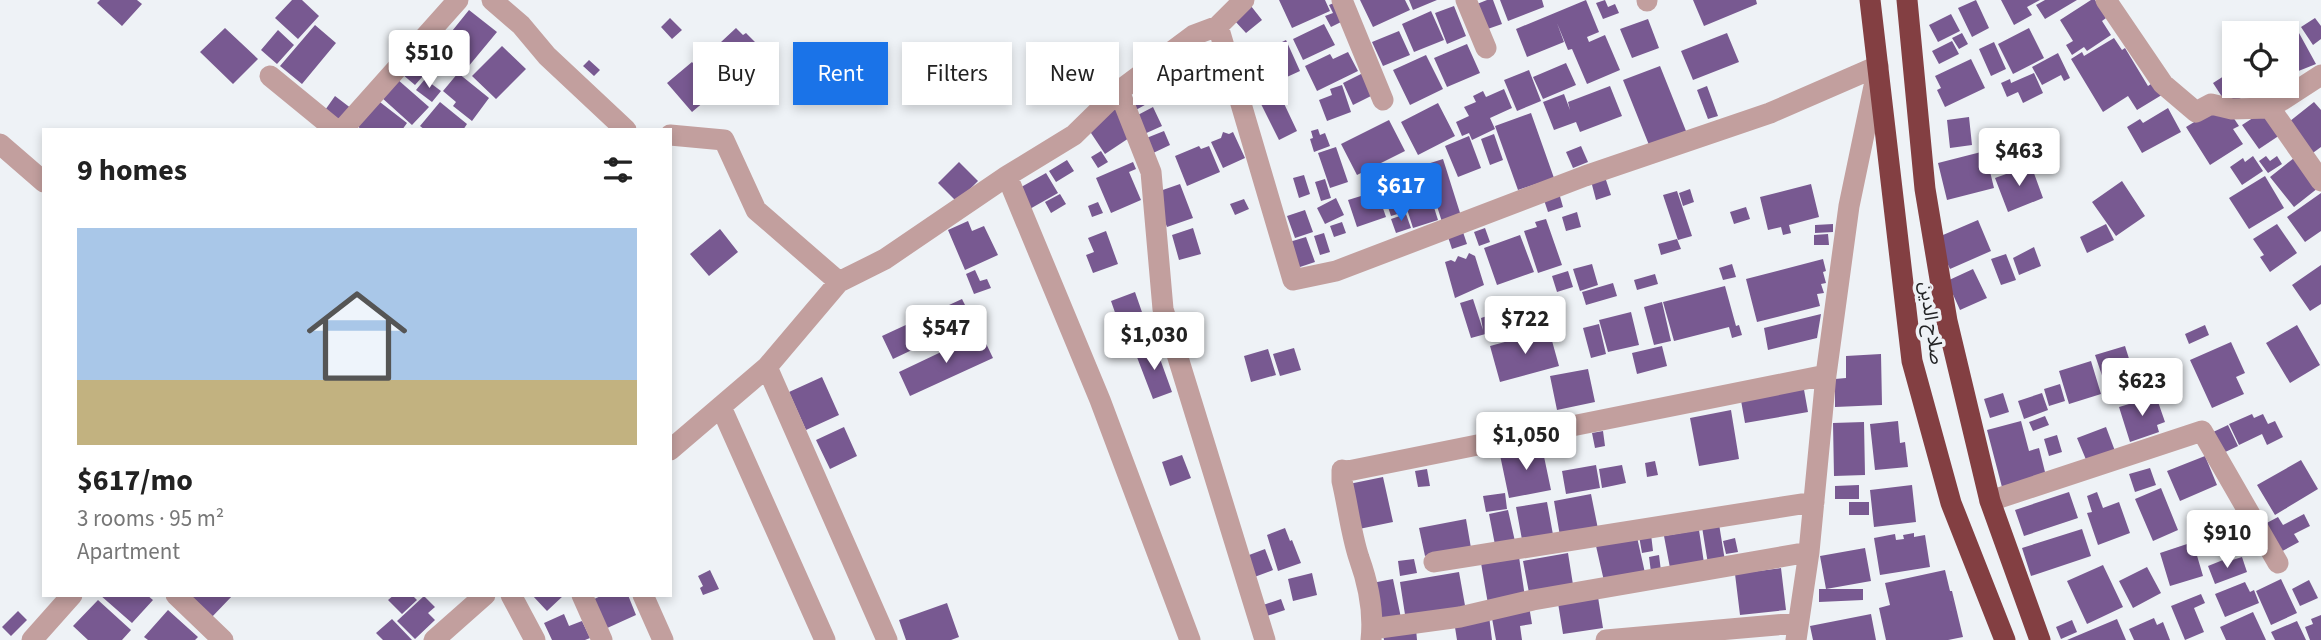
<!DOCTYPE html>
<meta charset="utf-8">
<style>
:root{--surface:#fff;--page:#f6f6f6;--text:#222;--muted:#767676;--line:#e0e0e0;--accent:#1a73e8}
body{margin:0;font-family:"Source Sans 3","Noto Sans Arabic",sans-serif;background:var(--page);color:var(--text);height:100vh;display:flex;flex-direction:column;font-size:26px;white-space:nowrap}
*{box-sizing:border-box;margin:0}
p{font-size:23px;color:var(--muted)}
.icon{flex:none;width:38px;height:38px;fill:none;stroke:currentColor;stroke-width:2;stroke-linecap:round;stroke-linejoin:round}
.map{position:relative;flex:1;overflow:hidden}
.details{position:absolute;left:42px;top:128px;width:630px;height:469px;display:flex;flex-direction:column;background:var(--surface);border-radius:0px;box-shadow:0 4px 10px #0003}
.details>*{flex:none}
.hud{position:absolute;left:693px;top:42px;width:665px;height:63px;display:flex;gap:14px}
.controls{position:absolute;left:2222px;top:21px;display:grid;gap:14px}
.controls a{display:grid;place-items:center;width:77px;height:77px;border-radius:0px;background:var(--surface);box-shadow:0 4px 10px #0003;font-size:35px}
.price{position:absolute;translate:-50% -60px;padding:0 16px;border-radius:7px;background:#fff;color:#222;font-size:23px;line-height:46px;filter:drop-shadow(0 2px 4px #0008)}
.price::after{content:'';position:absolute;left:50%;top:42px;width:21px;height:16px;margin-left:-10px;background:inherit;clip-path:polygon(0 0,100% 0,50% 100%)}
.price.current{background:var(--accent);color:#fff}
ul{padding:0;list-style:none}
li{display:grid;align-content:center;gap:14px;height:371px;padding:0 35px}
li+li{border-top:2px solid var(--line)}
li span{display:grid;place-items:center;height:217px;border-radius:0px;color:#555}
li>.icon{margin-inline-start:auto}
span .icon{width:126px;height:126px;fill:#fffc;stroke-width:1}
li b{font-size:30px}
h2{display:flex;justify-content:space-between;align-items:center;height:84px;padding:0 35px;font-size:30px}
.chip{padding:0 24px;border-radius:0px;background:var(--surface);box-shadow:0 4px 10px #0003;font-size:24px;line-height:63px}
.chip.current{background:var(--accent);color:#fff}
.map>svg:first-child{display:block}
</style>
<div class="map">
<svg width="2321" height="640" viewBox="0 0 2321 640">
<rect width="100%" height="100%" fill="#eef2f6"/>
<path fill="#785991" d="M100,0H137L142,4L122,26L97,3Z
M292,0H302L319,16L298,39L275,18Z
M1279,0H1325L1330,11L1292,28Z
M1360,0H1405L1410,10L1373,27Z
M1409,0H1437L1413,10Z
M1487,0H1493L1502,24L1482,31L1472,6Z
M1500,0H1542L1544,7L1508,21Z
M1586,0L1599,32L1587,37L1589,42L1605,35L1620,70L1587,84L1572,49L1568,50L1557,23L1564,42L1527,57L1516,29Z
M1605,0L1608,7L1615,4L1619,13L1603,19L1596,3Z
M1693,0H1756L1757,4L1704,26Z
M1976,0L1989,28L1972,37L1958,8Z
M2001,0H2040L2027,7L2032,15L2014,25Z
M2045,0H2077L2045,19L2036,5Z
M2091,0H2095L2106,18L2102,21L2111,35L2087,51L2084,47L2072,55L2066,45L2073,41L2060,20Z
M1336,2L1345,20L1331,27L1325,16L1333,13L1329,5Z
M1251,6L1262,20L1246,33L1234,20Z
M1454,6L1466,36L1447,44L1435,13Z
M469,10L497,32L463,73L436,51Z
M1431,11L1444,40L1414,52L1402,24Z
M1951,14L1960,31L1938,42L1929,25Z
M670,18L682,30L672,39L661,27Z
M2315,18L2321,26V39L2313,45L2301,27Z
M1648,19L1659,48L1632,58L1620,29Z
M1324,24L1335,45L1303,60L1293,39Z
M315,25L336,43L302,84L280,66Z
M225,28L258,59L233,84L200,52Z
M736,28L743,35L746,33L761,48L729,79L706,56Z
M2029,28L2044,58L2013,74L1998,44Z
M278,30L294,45L277,64L261,50Z
M1399,31L1410,55L1383,66L1372,42Z
M1727,33L1739,62L1693,80L1681,51Z
M1962,33L1968,44L1959,49L1952,38Z
M2299,33L2316,64L2296,72L2287,56V39Z
M2114,38L2122,50L2125,48L2148,86L2157,80L2165,93L2137,110L2128,96L2103,112L2071,59L2082,52L2084,56Z
M1286,40L1300,71L1276,82L1262,52Z
M1952,41L1959,54L1939,64L1932,51Z
M1994,42L2006,69L1991,76L1979,49Z
M1467,44L1480,73L1447,87L1434,58Z
M502,46L526,69L496,99L472,76Z
M1205,47L1214,59L1202,68L1193,55Z
M1258,52L1272,81L1256,89L1242,60Z
M1348,52L1358,71L1317,91L1305,66L1330,54L1333,59Z
M2058,53L2070,78L2064,81L2061,75L2042,85L2032,67Z
M1426,55L1443,89L1410,105L1393,70Z
M1971,59L1985,88L1945,107L1937,90L1941,88L1935,76Z
M589,60L600,70L594,76L583,66Z
M692,62L717,91L692,112L667,83Z
M1176,63L1188,80L1182,84L1169,67Z
M1566,63L1576,85L1543,99L1533,77Z
M410,65L423,76L415,85L402,74Z
M1660,66L1686,131L1649,145L1623,80Z
M2235,69V86H2278L2259,98L2254,90L2228,106L2213,83Z
M1529,70L1541,101L1517,111L1504,80Z
M458,73L489,98L472,121L453,106L456,102L443,91Z
M1363,73L1373,95L1353,105L1343,83Z
M2034,73L2043,93L2023,103L2018,92L2007,97L2001,83L2010,79L2011,83Z
M1171,74L1180,89L1158,102L1149,88Z
M397,79L429,107L412,125L381,97Z
M425,79L441,91L432,102L416,90Z
M1342,85L1351,112L1327,121L1319,100L1332,95L1330,89Z
M1610,86L1622,116L1580,132L1576,122L1554,130L1543,102L1564,94L1570,110L1568,102Z
M1707,86L1718,116L1708,119L1697,90Z
M1504,89L1512,108L1490,118L1495,129L1472,140L1469,133L1462,136L1456,122L1469,116L1464,107L1476,102L1473,96L1483,91L1486,97Z
M1145,90L1152,101L1134,111L1128,101Z
M1280,95L1297,131L1279,140L1261,104Z
M335,96L352,109L340,126L323,113Z
M376,99L407,123L402,130H362L356,125Z
M440,102L467,124L463,130H425L420,126Z
M2314,102L2321,110V147L2310,155L2285,125Z
M1438,103L1455,136L1418,155L1401,122Z
M1116,107L1135,134L1105,154L1087,127Z
M1153,107L1162,126L1142,135L1134,117Z
M2219,107L2231,114L2239,126L2233,129L2243,144L2210,165L2186,127Z
M2168,108L2181,132L2142,153L2127,127L2140,119L2143,123Z
M1531,113L1554,178L1518,190L1495,126Z
M2259,114L2266,115L2280,135L2259,149L2242,125Z
M1969,117L1972,145L1950,148L1947,120Z
M1389,120L1405,151L1357,175L1341,144Z
M1318,129L1320,135L1325,133L1330,146L1314,152L1310,139L1313,138L1311,131Z
M1164,131L1170,145L1151,154L1144,139Z
M1223,132L1229,134L1233,132L1245,158L1223,168L1211,142L1221,138Z
M1494,134L1503,160L1490,165L1481,139Z
M1469,136L1481,168L1458,177L1445,146Z
M2022,138L2028,158L1992,168L1986,149Z
M1199,146L1201,149L1209,146L1220,172L1187,186L1175,156Z
M1581,146L1588,162L1573,168L1566,152Z
M1336,147L1348,182L1330,188L1318,153Z
M1101,151L1108,162L1098,168L1091,157Z
M1985,151L1994,188L1947,200L1938,163Z
M2253,156L2263,171L2242,185L2230,167L2243,158L2245,162Z
M2266,156L2270,161L2277,156L2282,164L2268,173L2259,161Z
M2294,158L2318,188L2294,207L2270,177Z
M1443,159L1461,216L1442,222L1424,165Z
M1067,160L1074,171L1056,182L1049,171Z
M959,162L978,181L957,202L938,183Z
M1133,162L1136,169L1129,172L1141,200L1111,213L1096,178Z
M2031,165L2043,198L2008,212L1995,178Z
M1419,166L1429,196L1405,203L1395,173Z
M1046,173L1058,193L1028,210L1016,190Z
M1304,175L1310,194L1299,198L1293,178Z
M2265,176L2284,208L2249,229L2229,198Z
M1605,177L1611,195L1596,200L1591,181Z
M1393,178L1404,212L1391,216L1380,183Z
M1325,179L1331,198L1321,201L1315,182Z
M2122,181L2145,216L2116,236L2092,202Z
M1180,184L1193,218L1167,227L1154,193Z
M1811,184L1819,217L1789,225L1791,233L1783,235L1781,227L1768,230L1760,197Z
M1690,189L1694,202L1683,206L1679,193Z
M1677,191L1692,236L1678,240L1663,195Z
M1559,193L1563,207L1548,212L1543,197Z
M2321,193V231L2305,242L2287,217Z
M1060,194L1066,204L1051,213L1045,202Z
M1378,194L1386,217L1357,227L1348,200L1361,196L1362,199Z
M1336,198L1344,215L1325,224L1317,208Z
M1431,198L1438,220L1413,228L1406,206Z
M1244,199L1249,209L1235,215L1230,204Z
M1098,202L1103,213L1092,217L1088,206Z
M1746,207L1750,219L1734,224L1730,212Z
M1305,210L1313,232L1295,238L1287,216Z
M1577,212L1581,227L1566,231L1562,217Z
M1406,214L1411,228L1396,233L1391,219Z
M1546,219L1562,265L1538,273L1524,231L1537,227L1535,222Z
M1978,220L1991,251L1950,269L1936,238Z
M968,221L972,231L984,226L998,255L965,270L948,230Z
M1342,222L1346,233L1334,237L1330,226Z
M1833,224V232L1815,233V225Z
M2106,224L2114,240L2087,253L2080,237Z
M2277,224L2297,253L2270,272L2260,257L2264,255L2253,239Z
M1193,228L1201,254L1179,260L1172,235Z
M1485,228L1490,242L1479,246L1474,232Z
M720,229L738,252L709,276L690,254Z
M1106,231L1118,264L1093,273L1086,255L1094,252L1088,238Z
M1463,232L1467,244L1452,249L1448,237Z
M1324,233L1330,252L1320,255L1314,236Z
M1828,234L1829,245H1814V235Z
M1520,235L1534,272L1497,285L1484,248Z
M1306,237L1315,262L1294,269L1286,243Z
M1677,239L1681,249L1661,255L1658,244Z
M2034,247L2041,266L2019,275L2013,258Z
M1469,253L1475,256L1484,285L1455,298L1445,262L1451,260L1455,262L1458,256L1466,259Z
M2006,254L2016,280L2001,285L1991,259Z
M1823,259L1826,271L1823,272L1826,283L1821,284L1824,293L1817,294L1820,306L1757,322L1746,279Z
M1592,264L1598,285L1580,291L1573,269Z
M1732,264L1736,277L1723,280L1719,268Z
M2321,265V304L2310,311L2292,285Z
M1973,269L1987,298L1960,310L1947,281Z
M975,270L980,281L987,279L991,288L974,294L966,274Z
M1568,271L1573,287L1557,292L1552,276Z
M1655,274L1658,284L1637,290L1634,280Z
M1613,283L1617,296L1586,305L1582,292Z
M1725,286L1736,326L1739,325L1742,335L1732,338L1729,327L1674,341L1663,302Z
M1135,292L1143,315L1119,324L1111,301Z
M962,299L973,321L893,359L882,336Z
M1473,299L1483,330L1481,318L1505,310L1511,327L1471,338L1460,303Z
M1561,302L1564,312L1544,318L1541,307Z
M1662,302L1671,341L1654,345L1644,307Z
M1631,312L1639,345L1608,352L1599,320Z
M1821,314L1817,338L1768,350L1764,328Z
M1599,324L1606,354L1591,358L1583,328Z
M2205,325L2209,335L2189,344L2185,334Z
M2297,325L2320,365L2290,383L2266,343Z
M1549,330L1559,366L1500,382L1490,346Z
M981,333L993,358L910,396L899,372Z
M2231,342L2245,373L2236,377L2244,394L2212,408L2190,360Z
M1155,345L1172,392L1153,399L1135,352Z
M1662,346L1667,366L1637,374L1632,353Z
M2125,346L2138,387L2109,396L2095,355Z
M1294,348L1301,370L1280,376L1273,354Z
M1268,349L1276,375L1251,382L1244,356Z
M1881,354L1882,405L1835,407V379L1846,378V356Z
M2091,361L2101,394L2069,404L2059,371Z
M1588,369L1595,402L1557,410L1550,376Z
M822,377L839,415L806,430L789,392Z
M1803,384L1808,412L1745,423L1740,395Z
M2060,384L2065,401L2049,406L2044,389Z
M2003,393L2009,412L1990,418L1984,399Z
M2042,393L2048,410L2024,419L2018,401Z
M2156,396L2165,422L2157,425L2159,432L2130,442L2119,407Z
M1731,410L1739,459L1699,466L1690,418Z
M2252,414L2254,418L2263,414L2268,424L2275,421L2283,437L2267,445L2262,434L2239,445L2229,424Z
M2045,416L2049,425L2033,431L2029,422Z
M1898,421L1900,443L1905,442L1908,467L1875,470L1870,424Z
M2021,421L2029,451L2039,448L2047,480L2003,491L1987,430Z
M1864,422L1865,475L1834,476L1833,423Z
M2228,425L2238,446L2221,454L2211,433Z
M844,427L857,456L830,469L816,440Z
M2106,427L2115,451L2087,462L2077,438Z
M1603,431L1605,446L1595,448L1592,433Z
M2057,435L2062,452L2049,456L2044,439Z
M1542,447L1551,490L1509,498L1500,455Z
M1182,455L1191,478L1170,486L1162,462Z
M2205,456L2217,485L2180,501L2167,471Z
M2301,460L2318,489L2275,515L2257,485Z
M1655,461L1658,475L1647,477L1645,463Z
M1596,465L1600,488L1566,494L1562,471Z
M1622,465L1626,483L1602,488L1599,469Z
M2150,468L2156,485L2135,492L2129,474Z
M1427,469L1430,486L1418,487L1415,471Z
M1383,477L1393,522L1359,529L1349,484Z
M1859,485V499H1835V486Z
M1912,485L1916,522L1874,527L1870,490Z
M2161,488L2178,530L2153,541L2135,499Z
M2069,492L2078,518L2024,536L2015,510Z
M2097,492L2103,508L2119,502L2130,533L2098,545L2087,513L2092,512L2087,496Z
M1505,493L1507,509L1486,512L1483,496Z
M1591,494L1598,529L1560,536L1554,501Z
M1547,502L1554,540L1523,545L1516,507Z
M1849,502H1869V515H1849Z
M1508,510L1516,546L1496,550L1489,514Z
M2304,514L2310,526L2294,534L2299,542L2277,554L2261,526L2278,517L2283,525Z
M1466,519L1471,548L1425,556L1419,528Z
M1719,524L1725,561L1708,564L1702,527Z
M1285,528L1290,541L1292,540L1301,563L1278,571L1267,535Z
M2082,529L2091,556L2031,576L2022,548Z
M1699,530L1704,563L1670,568L1664,536Z
M1914,533V537L1925,535L1930,567L1880,575L1874,538L1895,534L1896,540L1904,539L1903,535Z
M1651,534L1653,551L1642,553L1639,536Z
M2223,534L2228,546L2218,550L2213,539Z
M1637,537L1645,573L1604,581L1596,546Z
M1735,538L1738,552L1726,554L1723,541Z
M2193,542L2203,576L2170,586L2160,553Z
M1865,548L1871,581L1826,589L1820,556Z
M1265,549L1273,570L1249,579L1241,558Z
M1568,553L1574,591L1530,598L1523,561Z
M1659,555L1661,571L1651,572L1649,557Z
M1519,557L1525,597L1488,604L1481,563Z
M2242,557L2247,572L2215,584L2208,566L2228,558L2229,561Z
M1414,559L1417,573L1400,576L1398,561Z
M2103,565L2123,607L2087,624L2067,581Z
M2147,567L2161,593L2133,608L2119,581Z
M1781,568L1786,610L1740,615L1735,574Z
M710,570L719,589L703,595L700,588L703,586L698,576Z
M1945,570L1950,591H1952L1963,637L1948,640H1886L1879,608L1890,605L1885,583Z
M1459,572L1466,611L1406,621L1400,582Z
M1312,573L1317,595L1293,601L1288,579Z
M1393,579L1401,618L1381,622L1372,583Z
M2281,579L2297,613L2271,625L2256,591Z
M2309,580L2318,598L2300,606L2292,589Z
M2245,582L2250,592L2254,590L2259,603L2225,617L2215,594Z
M1819,589H1863V600L1819,602Z
M2201,594L2205,603L2194,608L2204,632L2185,640L2171,606Z
M100,595H147L153,600L132,623Z
M185,595H233L210,619Z
M394,595H412L417,600L402,614L388,600Z
M532,595H564L547,611Z
M603,595H628L636,615L605,629L592,600Z
M424,596L435,607L428,613L435,620L415,639L397,621Z
M1598,597L1603,628L1563,634L1558,603Z
M1281,599L1285,610L1267,616L1263,605Z
M98,600L131,630L122,640H88L73,626Z
M947,603L959,637L951,640H906L899,620Z
M1529,606L1532,624L1520,626L1522,640H1496L1491,613Z
M168,610L198,637L195,640H148L144,637Z
M18,611L27,620L11,636L2,627Z
M2253,612L2266,640H2226L2220,627Z
M564,614L569,626L582,621L590,638L585,640H552L544,623Z
M1871,614L1876,640H1813L1810,626Z
M2321,615V640H2310L2305,627L2313,624L2311,619Z
M1489,616L1492,640H1457L1454,621Z
M2154,618L2157,625L2163,622L2170,640H2134L2129,629Z
M392,619L412,640H383L376,633Z
M2117,619L2126,640H2067Z
M2072,620L2077,632L2061,639L2056,627Z
M2297,621L2306,640H2275L2271,632Z
M1416,629L1417,640H1384L1382,630Z"/>
<g fill="none" stroke-linecap="round" stroke-linejoin="round">
<path stroke="#c29f9e" stroke-width="21" d="M492,0L521,25L547,56L626,130
M1342,0L1383,100
M1466,0L1486,48
M1647,0V1
M2106,0L2163,84L2196,112L2211,104L2232,109L2270,108L2321,75
M1218,26L1293,280L1336,271L1585,176L1770,113L1878,66
M270,76L336,130
M1119,91L1151,172L1163,309L1265,640
M2270,108L2321,181
M342,130L458,0
M670,135L724,140L756,210L839,282
M0,144L44,182
M1007,176L1100,400L1190,640
M767,367L887,640
M721,407L825,640
M670,450L767,367L839,282L885,259L1007,176L1074,135L1119,91L1194,35L1218,26L1244,0
M1990,501L2202,431L2278,563
M1434,562L1814,502
M176,595L223,640
M511,595L535,640
M582,595L602,640
M643,595L663,640
M1372,629L1460,617L1533,600L1809,552
M32,640L72,595
M434,640L485,595
M1371,640C1374,613 1368,583 1359,558C1351,534 1348,506 1342,481V470L1348,471L1826,375
M1606,640L1798,623
M1796,640L1809,552L1826,375L1849,206L1877,72"/>
<path stroke="#833f42" stroke-width="21" d="M1870,0L1912,361L1951,503L2005,640
M1907,0L1925,189L1947,321L1990,501L2040,640"/>
</g>
<g text-anchor="middle" dominant-baseline="central" stroke-width="7" stroke-linejoin="round" paint-order="stroke">
<g font-size="19" fill="#222325" stroke="#eef2f6">
<text transform="translate(1931 323) rotate(82)">صلاح الدين</text>
</g>
</g>
</svg>
<div class="controls">
<a><svg class="icon" aria-label="locate" viewBox="0 0 24 24"><circle cx="12" cy="12" r="6"/><path d="M12 2v4M12 18v4M2 12h4M18 12h4"/></svg></a>
</div>
<b class="price" style="left:429px;top:90px">$510</b>
<b class="price" style="left:2019px;top:188px">$463</b>
<b class="price current" style="left:1401px;top:223px">$617</b>
<b class="price" style="left:1525px;top:356px">$722</b>
<b class="price" style="left:946px;top:365px">$547</b>
<b class="price" style="left:1154px;top:372px">$1,030</b>
<b class="price" style="left:2142px;top:418px">$623</b>
<b class="price" style="left:1526px;top:472px">$1,050</b>
<b class="price" style="left:2227px;top:570px">$910</b>
<div class="hud">
<a class="chip">Buy</a>
<a class="chip current">Rent</a>
<a class="chip">Filters</a>
<a class="chip">New</a>
<a class="chip">Apartment</a>
</div>
<section class="details">
<h2>9 homes<svg class="icon" aria-label="filters" viewBox="0 0 24 24"><path d="M4 7h16M4 17h16"/><circle cx="9" cy="7" r="2"/><circle cx="15" cy="17" r="2"/></svg></h2>
<ul>
<li><span style="background:linear-gradient(#a9c7e8 70%,#c2b280 0)"><svg class="icon" aria-label="home" viewBox="0 0 24 24"><path d="M3 11l9-7 9 7M6 9v11h12V9"/></svg></span><div><b>$617/mo</b><p>3 rooms · 95 m²</p><p>Apartment</p></div></li>
</ul>
</section>
</div>
